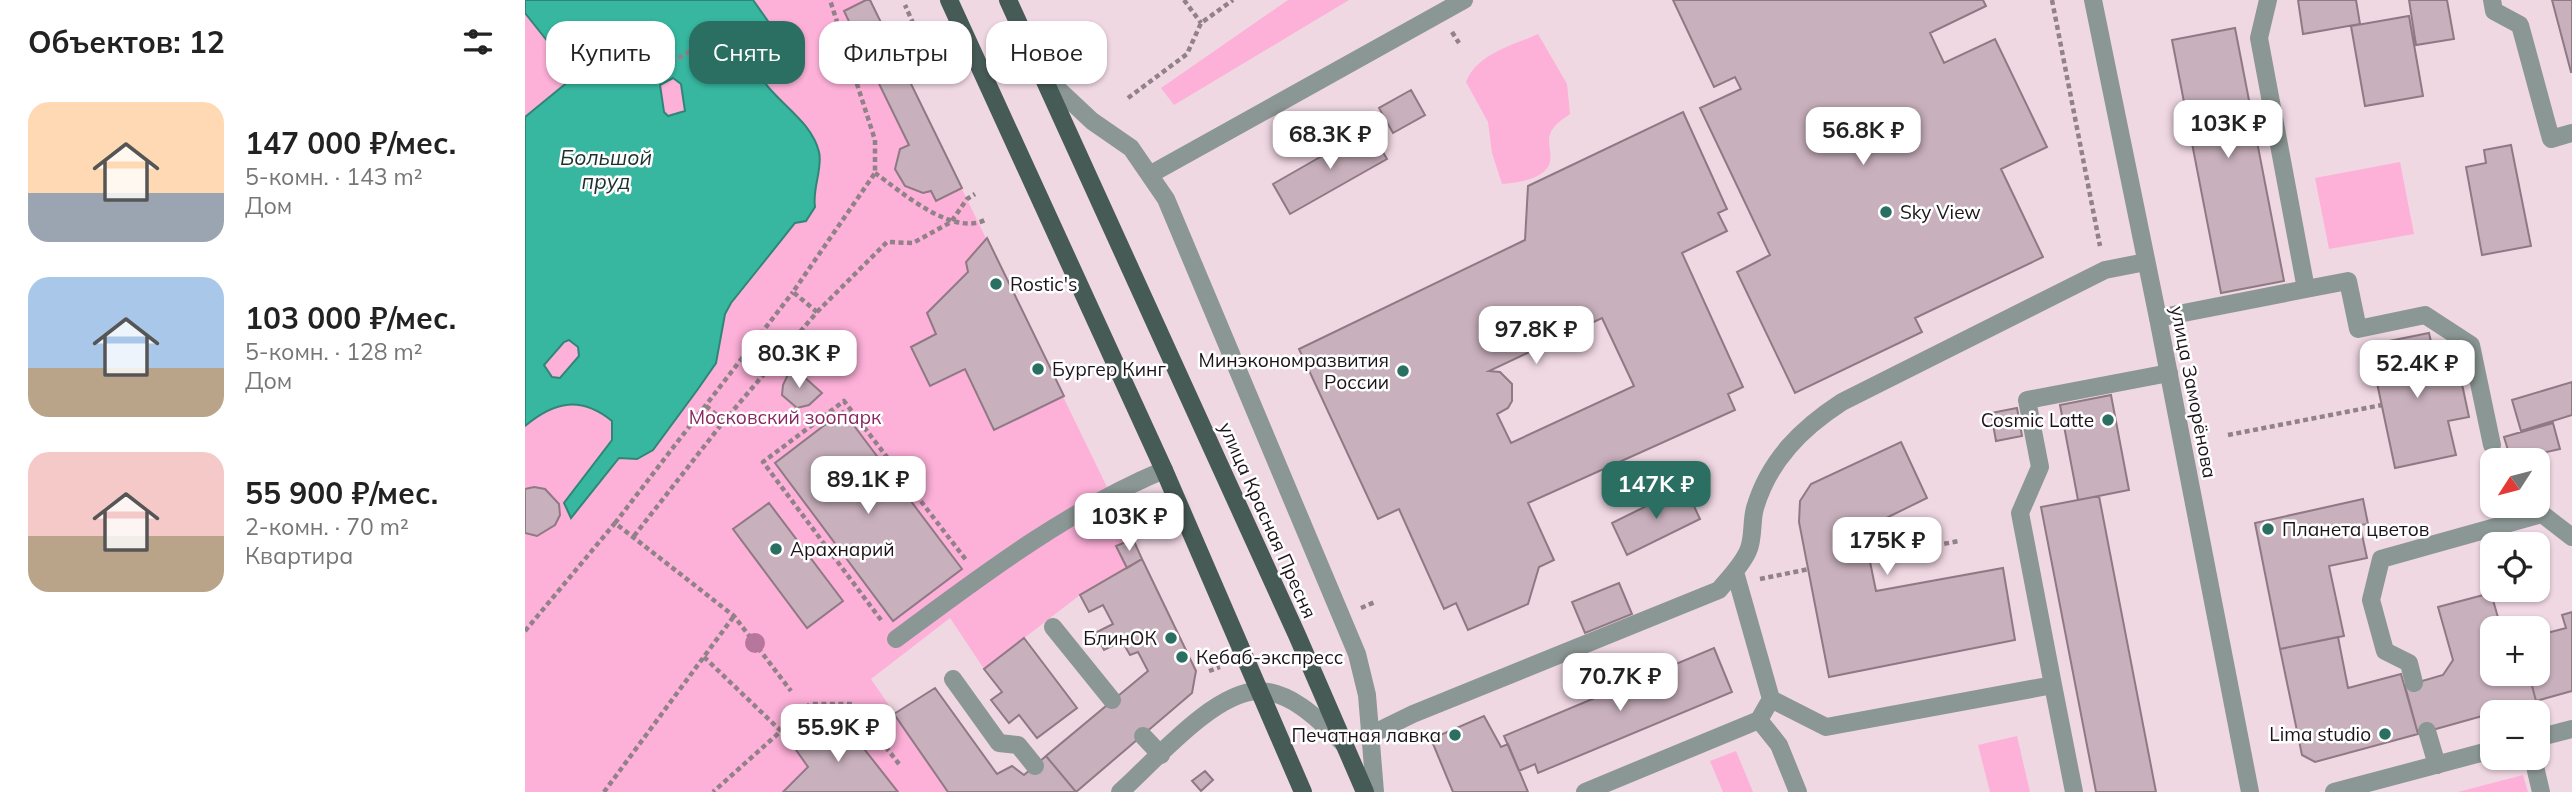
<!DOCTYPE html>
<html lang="ru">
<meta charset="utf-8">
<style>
:root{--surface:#fff;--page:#f2f2f2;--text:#222;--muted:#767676;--accent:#2a6f61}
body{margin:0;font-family:Mulish,sans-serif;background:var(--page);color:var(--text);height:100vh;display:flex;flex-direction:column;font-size:26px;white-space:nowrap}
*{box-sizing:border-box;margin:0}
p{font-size:23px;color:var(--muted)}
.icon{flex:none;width:38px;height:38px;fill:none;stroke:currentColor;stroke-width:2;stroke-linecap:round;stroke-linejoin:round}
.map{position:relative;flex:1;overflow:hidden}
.sheet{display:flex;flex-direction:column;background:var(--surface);width:525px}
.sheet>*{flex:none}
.top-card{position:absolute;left:21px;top:21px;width:665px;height:63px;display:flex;gap:14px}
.needle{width:46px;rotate:234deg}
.tools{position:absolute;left:1955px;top:448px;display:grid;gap:14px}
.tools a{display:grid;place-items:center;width:70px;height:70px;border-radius:14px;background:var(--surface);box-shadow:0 2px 5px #0004;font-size:35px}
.price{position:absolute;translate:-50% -60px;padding:0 16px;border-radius:14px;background:#fff;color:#222;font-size:23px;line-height:46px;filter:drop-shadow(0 2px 4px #0008)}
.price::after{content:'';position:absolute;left:50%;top:42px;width:21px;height:16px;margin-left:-10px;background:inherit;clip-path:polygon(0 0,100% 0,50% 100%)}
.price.selected{background:var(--accent);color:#fff}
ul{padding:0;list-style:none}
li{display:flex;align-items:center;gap:21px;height:175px;padding:0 28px}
li span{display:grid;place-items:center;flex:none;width:196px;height:140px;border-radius:21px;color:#555}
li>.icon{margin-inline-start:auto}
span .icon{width:84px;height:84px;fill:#fffc;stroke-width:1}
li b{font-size:30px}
h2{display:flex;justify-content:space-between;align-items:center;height:84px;padding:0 28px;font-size:30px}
.chip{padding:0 24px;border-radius:21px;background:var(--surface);box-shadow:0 2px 5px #0004;font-size:24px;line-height:63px}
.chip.selected{background:var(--accent);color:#fff}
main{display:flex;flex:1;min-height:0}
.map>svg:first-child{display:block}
</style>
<main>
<section class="sheet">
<h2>Объектов: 12<svg class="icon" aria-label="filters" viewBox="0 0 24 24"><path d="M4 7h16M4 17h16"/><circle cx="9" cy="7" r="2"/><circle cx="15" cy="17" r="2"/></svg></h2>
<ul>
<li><span style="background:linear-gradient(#ffd9b3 65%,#9aa5b1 0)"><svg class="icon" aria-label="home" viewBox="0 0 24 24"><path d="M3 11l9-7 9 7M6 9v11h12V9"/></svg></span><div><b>147 000 ₽/мес.</b><p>5-комн. · 143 m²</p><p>Дом</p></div></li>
<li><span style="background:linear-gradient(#a9c7e8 65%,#b9a48a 0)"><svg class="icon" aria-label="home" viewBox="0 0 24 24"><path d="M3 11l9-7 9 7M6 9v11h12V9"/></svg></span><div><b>103 000 ₽/мес.</b><p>5-комн. · 128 m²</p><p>Дом</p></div></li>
<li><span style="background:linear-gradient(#f6c9c9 60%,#b9a48a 0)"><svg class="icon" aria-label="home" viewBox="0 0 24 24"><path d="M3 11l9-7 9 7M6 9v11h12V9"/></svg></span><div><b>55 900 ₽/мес.</b><p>2-комн. · 70 m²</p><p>Квартира</p></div></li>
</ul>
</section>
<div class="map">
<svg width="2047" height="792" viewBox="0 0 2047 792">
<rect width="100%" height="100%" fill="#f0d8e3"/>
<path fill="#fdb0d8" d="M0,0H345L617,559L555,595L459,669L425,618L346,679L423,792H0Z
M763,0H824L649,105L636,88Z
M1013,34L1042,84L1045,114C1037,120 1029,124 1025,134C1022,142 1027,153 1025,162C1021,179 992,183 977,184L967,153L963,122L941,82C953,53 987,46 1013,34Z
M1875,162L1889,234L1804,249L1790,178Z
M1492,736L1505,792H1465L1453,745Z
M1211,751L1228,792H1198L1185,761Z
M1998,775L2003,792H1933Z"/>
<path fill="#37b7a0" stroke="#2f8677" stroke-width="2" fill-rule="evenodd" d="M0,0H228L245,24L251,42L231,67C243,99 285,116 294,152C298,168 287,189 290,207L281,221L270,223L206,303L200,314L191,363L173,389L128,450L112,459L94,458L46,518L39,503L87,440V421C56,396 30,401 0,426V117L50,76L0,13ZM148,78L156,84L160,111L143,116L139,112L135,85ZM44,340L53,347L54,356L35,378L27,377L19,365L39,342Z"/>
<path fill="#c8b0bc" stroke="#8f7984" stroke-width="2" fill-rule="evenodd" d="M341,0H345L437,188L411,201L406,191L398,193L380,186L370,169L375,149L384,145L340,55L335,57L325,37L330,34L319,11Z
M1148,0H1458L1461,6L1405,33L1419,63L1470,39L1522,147L1476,169L1518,257L1390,318L1397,332L1270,393L1212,272L1245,255L1175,108L1216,89L1210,77L1189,87Z
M1773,0H1831L1835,24L1778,34Z
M1884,0H1922L1929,39L1891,45Z
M2027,0H2047V72H2046Z
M1884,16L1898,96L1840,106L1826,26Z
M1710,28L1759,281L1696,293L1647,40Z
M886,90L900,115L868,133L854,108Z
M1158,112L1202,209L1193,213L1202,231L1157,253L1218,387L1203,394L1210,410L1003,503L1029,560L1014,567L1003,604L943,630L931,603L919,609L874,509L853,519L774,349L1000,240L1003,186ZM1077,318L1109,386L986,443L972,414L983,408L987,401V384L975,372L964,371Z
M844,129L862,159L765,214L748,184Z
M1986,145L2006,246L1957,255L1941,167L1961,163L1959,150Z
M462,238L539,396L469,430L440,369L405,386L386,347L411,334L402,313L443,272L441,262Z
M1904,333L1913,374L1934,370L1944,417L1923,421L1931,455L1870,468L1844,345Z
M267,366L297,393L284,405L272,408L257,395L258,385Z
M2047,382V415L1996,431L1987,400Z
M1586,395L1604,490L1553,500L1535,405Z
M1492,408L1497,436L1471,441L1466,413Z
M318,411L437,569L368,621L250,463Z
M2028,423L2035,449L1986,460L1979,437Z
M1376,442L1402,498L1353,522L1342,547L1351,591L1478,568L1490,640L1304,677L1274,522L1275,501L1286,484Z
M9,487L20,489L34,504L35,515L30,525L12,536L0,533V489Z
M1160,487L1175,519L1102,555L1087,523Z
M1574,496L1631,792H1571L1516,507Z
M1838,499L1843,524L1835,525L1842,558L1804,566L1819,636L1755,649L1730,523Z
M244,503L318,601L282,628L208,529Z
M608,539L617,559L602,568L591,546Z
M617,559L671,671L667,693L551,792L521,756L623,671L613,652L605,655L597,641L579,650L570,633L588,624L578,605L564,612L555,595Z
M1094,583L1107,614L1060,633L1047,602Z
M1966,593L1976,628H1967V674H2004L2011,701L1893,734L1880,686L1918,675L1928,660L1913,607Z
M2047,612V691L2011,701L2004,674H2012V628H2008L2020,625L2022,633L2041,628L2037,615Z
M1813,637L1823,688L1876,674L1893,734L1790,762L1777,755L1755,649Z
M499,638L552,708L512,738L494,715L484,723L466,700L477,692L459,669Z
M1189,648L1207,692L1013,773L1010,764L994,771L979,736Z
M410,688L472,774L487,766L499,775L521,756L551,792H423L369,714Z
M959,716L976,747L983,744L1003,792H928L906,739Z
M314,717L373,792H258L283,767L269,747Z
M680,771L688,780L676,791L667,781Z"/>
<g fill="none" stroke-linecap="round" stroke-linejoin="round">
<path stroke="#918188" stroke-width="4.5" stroke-dasharray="5 3.5" stroke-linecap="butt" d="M659,0L676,23
M1527,0L1575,246
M360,31L370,26
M372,31L388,23L380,5
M927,32L934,43
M139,67L167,50
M603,98L662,54L676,23L708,0
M350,173C377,192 428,238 462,219
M292,312L362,242L388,243L426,222L442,199L450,194
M181,406L199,421
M1703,435L1857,405
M90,523L268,292
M109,536L199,421L292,312L268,292L350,173V140L305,0
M1344,558L1434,541
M1235,579L1284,569
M836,608L850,602
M356,620L238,462L319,401L441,560
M0,631L90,523L209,616L266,691
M179,657L256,731L188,792
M684,671L695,667
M256,731L285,704H327L374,764
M79,792L209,616"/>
<path stroke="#8b9794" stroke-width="18" d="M1967,0L1969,11L1995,25L2026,139L2047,133
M1781,289L1823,281L1833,329L1900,315L1946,345L1967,445
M1633,318L1781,289L1734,38L1743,0
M528,627L587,700
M371,639C456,576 541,511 639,470
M428,679L474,743L493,745L510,766
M1889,683L1884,663L1860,651L1846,600L1856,559L2017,514L2047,537
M1528,685L1549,792
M1246,699L1301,727L1528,685L1495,513L1515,467L1502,400L1644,373
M1234,720L1254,745L1273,792
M1902,731L1912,765
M845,735L888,714L1194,590C1204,578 1217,565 1223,551C1229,538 1226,522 1230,508C1244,460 1277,428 1317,402L1580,270L1621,262
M618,736L636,755
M2008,758L2016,792
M1060,792L1234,720L1246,699L1210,572"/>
<path stroke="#8b9794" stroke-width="18" d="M519,76L567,121L606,148L641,199L832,654L842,695L850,792
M626,174L939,0
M2012,738L2047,729
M595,792C628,763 688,692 733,691C767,691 796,722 819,744
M1809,792L1967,750"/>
<path stroke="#8b9794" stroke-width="18" d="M1568,0L1633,318L1725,792"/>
<path stroke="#475b56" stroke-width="18" d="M424,0L639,470L778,792
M483,0L772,635L840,792"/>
</g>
<circle fill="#b7779d" cx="230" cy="643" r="10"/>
<g fill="#2a6f61" stroke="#fff" stroke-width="2.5">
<circle cx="1361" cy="212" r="7"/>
<circle cx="471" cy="284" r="7"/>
<circle cx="513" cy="369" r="7"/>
<circle cx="878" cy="371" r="7"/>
<circle cx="1583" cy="420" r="7"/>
<circle cx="1743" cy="529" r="7"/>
<circle cx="251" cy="549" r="7"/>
<circle cx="646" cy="638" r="7"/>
<circle cx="657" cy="657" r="7"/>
<circle cx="1860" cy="734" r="7"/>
<circle cx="930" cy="735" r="7"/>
</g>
<g text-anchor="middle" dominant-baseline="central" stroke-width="5" stroke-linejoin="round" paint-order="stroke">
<g font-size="19" fill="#1c1418" stroke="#fff" text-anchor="start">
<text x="1375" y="212">Sky View</text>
<text x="485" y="284">Rostic's</text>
<text x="864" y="360" text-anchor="end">Минэкономразвития<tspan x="864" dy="22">России</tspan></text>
<text x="527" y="369">Бургер Кинг</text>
<text x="1569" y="420" text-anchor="end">Cosmic Latte</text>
<text x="1757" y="529">Планета цветов</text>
<text x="265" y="549">Арахнарий</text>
<text x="632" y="638" text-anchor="end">БлинОК</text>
<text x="671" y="657">Кебаб-экспресс</text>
<text x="1846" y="734" text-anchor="end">Lima studio</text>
<text x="916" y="735" text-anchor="end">Печатная лавка</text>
</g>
<g font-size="19" fill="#1c1418" stroke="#fff">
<text transform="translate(1669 392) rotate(79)">улица Заморёнова</text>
<text transform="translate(743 520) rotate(66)">улица Красная Пресня</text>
</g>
<g font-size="19" fill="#892863" stroke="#fff">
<text x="260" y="417">Московский зоопарк</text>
</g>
<g font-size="21" font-style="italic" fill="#1b302b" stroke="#fff">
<text x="81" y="157">Большой<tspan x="81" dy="24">пруд</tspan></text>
</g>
</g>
</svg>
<div class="tools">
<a><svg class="needle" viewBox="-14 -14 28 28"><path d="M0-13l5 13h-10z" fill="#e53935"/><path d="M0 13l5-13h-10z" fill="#767676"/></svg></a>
<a><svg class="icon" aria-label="locate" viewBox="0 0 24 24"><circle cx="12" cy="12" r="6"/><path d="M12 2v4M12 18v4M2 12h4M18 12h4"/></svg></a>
<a>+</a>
<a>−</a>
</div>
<b class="price" style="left:1703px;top:160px">103K ₽</b>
<b class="price" style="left:1338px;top:167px">56.8K ₽</b>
<b class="price" style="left:805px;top:171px">68.3K ₽</b>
<b class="price" style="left:1011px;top:366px">97.8K ₽</b>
<b class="price" style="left:274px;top:390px">80.3K ₽</b>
<b class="price" style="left:1892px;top:400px">52.4K ₽</b>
<b class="price" style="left:343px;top:516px">89.1K ₽</b>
<b class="price selected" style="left:1131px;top:521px">147K ₽</b>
<b class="price" style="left:604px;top:553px">103K ₽</b>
<b class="price" style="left:1362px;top:577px">175K ₽</b>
<b class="price" style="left:1095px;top:713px">70.7K ₽</b>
<b class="price" style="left:313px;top:764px">55.9K ₽</b>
<div class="top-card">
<a class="chip">Купить</a>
<a class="chip selected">Снять</a>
<a class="chip">Фильтры</a>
<a class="chip">Новое</a>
</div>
</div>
</main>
